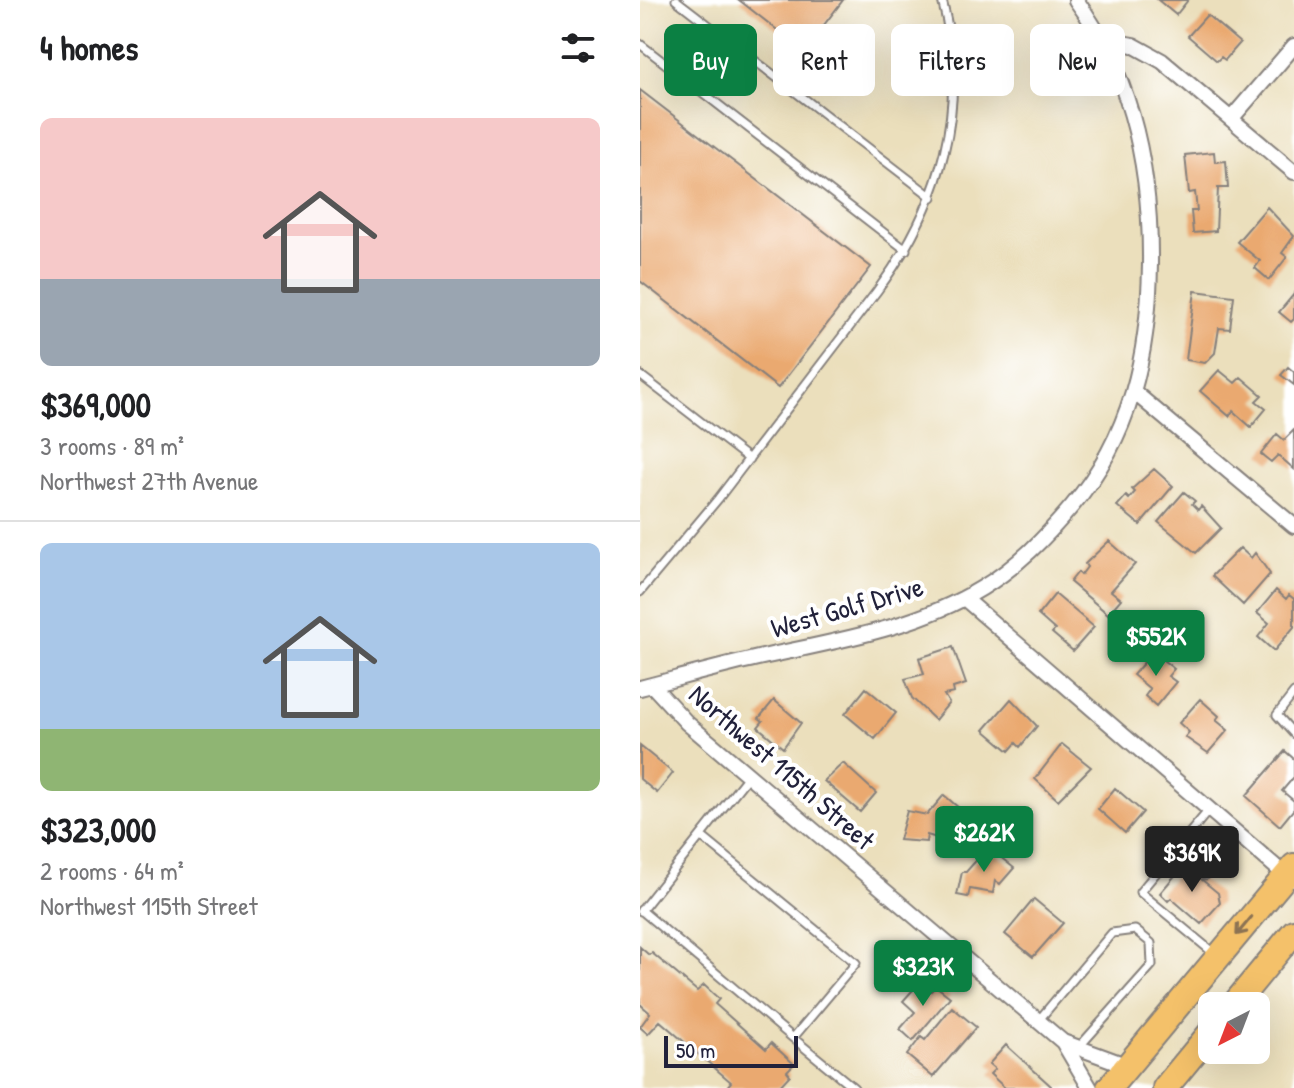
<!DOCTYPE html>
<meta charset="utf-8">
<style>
:root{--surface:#fff;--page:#f6f6f6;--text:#202124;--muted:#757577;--line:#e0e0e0;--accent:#0b8043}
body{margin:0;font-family:"Patrick Hand",sans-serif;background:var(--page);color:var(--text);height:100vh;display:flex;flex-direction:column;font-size:30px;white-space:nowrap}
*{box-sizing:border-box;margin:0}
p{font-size:26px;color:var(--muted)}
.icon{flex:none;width:44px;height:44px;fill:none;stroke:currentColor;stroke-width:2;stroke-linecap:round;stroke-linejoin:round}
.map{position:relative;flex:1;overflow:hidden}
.drawer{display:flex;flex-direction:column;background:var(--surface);width:640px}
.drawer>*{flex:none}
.banner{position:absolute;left:24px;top:24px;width:510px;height:72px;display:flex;gap:16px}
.needle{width:52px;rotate:222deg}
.controls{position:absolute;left:558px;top:992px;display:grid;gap:16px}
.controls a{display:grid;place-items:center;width:72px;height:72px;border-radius:12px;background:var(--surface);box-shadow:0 8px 32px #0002;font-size:40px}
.scale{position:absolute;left:24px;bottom:20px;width:134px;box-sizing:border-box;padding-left:8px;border:4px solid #22223b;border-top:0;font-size:22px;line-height:28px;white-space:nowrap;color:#22223b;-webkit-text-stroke:6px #fff;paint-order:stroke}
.price{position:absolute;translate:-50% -68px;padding:0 18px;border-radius:8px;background:var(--accent);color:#fff;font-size:26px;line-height:52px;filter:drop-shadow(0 2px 4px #0008)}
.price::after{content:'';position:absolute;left:50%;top:48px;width:24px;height:18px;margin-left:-12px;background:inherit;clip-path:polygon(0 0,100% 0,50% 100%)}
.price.selected{background:#222;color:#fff}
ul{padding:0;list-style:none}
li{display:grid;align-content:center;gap:16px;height:424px;padding:0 40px}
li+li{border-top:2px solid var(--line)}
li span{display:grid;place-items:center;height:248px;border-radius:12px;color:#555}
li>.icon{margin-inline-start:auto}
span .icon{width:144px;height:144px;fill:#fffc;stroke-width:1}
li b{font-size:34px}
h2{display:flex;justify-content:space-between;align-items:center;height:96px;padding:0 40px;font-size:34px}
.tag{padding:0 28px;border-radius:12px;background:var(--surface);box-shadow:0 8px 32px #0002;font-size:28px;line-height:72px}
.tag.selected{background:var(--accent);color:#fff}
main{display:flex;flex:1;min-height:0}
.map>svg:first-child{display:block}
</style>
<main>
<section class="drawer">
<h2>4 homes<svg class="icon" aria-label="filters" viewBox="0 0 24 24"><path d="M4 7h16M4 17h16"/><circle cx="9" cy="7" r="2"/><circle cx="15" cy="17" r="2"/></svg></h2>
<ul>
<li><span style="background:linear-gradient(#f6c9c9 65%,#9aa5b1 0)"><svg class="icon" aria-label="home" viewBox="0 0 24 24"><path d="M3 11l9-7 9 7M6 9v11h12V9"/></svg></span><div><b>$369,000</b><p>3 rooms · 89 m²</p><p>Northwest 27th Avenue</p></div></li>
<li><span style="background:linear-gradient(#a9c7e8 75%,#8fb573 0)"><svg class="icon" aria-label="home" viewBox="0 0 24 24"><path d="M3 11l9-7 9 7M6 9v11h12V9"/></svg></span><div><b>$323,000</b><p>2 rooms · 64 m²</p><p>Northwest 115th Street</p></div></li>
</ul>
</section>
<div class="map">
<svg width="654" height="1088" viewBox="0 0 654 1088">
<rect width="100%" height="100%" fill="#fff"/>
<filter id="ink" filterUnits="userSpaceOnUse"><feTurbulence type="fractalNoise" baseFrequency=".0125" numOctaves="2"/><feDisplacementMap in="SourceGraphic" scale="16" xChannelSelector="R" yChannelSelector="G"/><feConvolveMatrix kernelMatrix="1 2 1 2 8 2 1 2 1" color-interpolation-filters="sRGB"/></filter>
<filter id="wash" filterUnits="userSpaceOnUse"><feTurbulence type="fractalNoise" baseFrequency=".006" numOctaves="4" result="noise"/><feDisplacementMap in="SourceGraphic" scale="32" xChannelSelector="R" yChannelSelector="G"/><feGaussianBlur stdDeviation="1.8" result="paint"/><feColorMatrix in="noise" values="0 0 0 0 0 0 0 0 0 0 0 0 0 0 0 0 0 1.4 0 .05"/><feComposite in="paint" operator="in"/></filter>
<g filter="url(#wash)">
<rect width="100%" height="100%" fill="#ebdfbc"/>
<g id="blocks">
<path fill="#eaa970" d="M99,0H203L164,51Z
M518,0H548L536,15Z
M567,15L600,43L585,60L581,57L577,61L548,36Z
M0,90L231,267L138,388L0,281Z
M574,152L575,162L586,161L588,188H578L576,231L553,233L551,211H557L555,192L549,193L545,155Z
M627,207L654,236L642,253L647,257L629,280L615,268L620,261L597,242Z
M555,291L594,296L590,329L579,328L575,353L565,363L546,360Z
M654,294V319L651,322L639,312Z
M648,367L654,372V385L641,375Z
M579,370L595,383L601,377L622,395L616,401L626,409L611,427L593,411L589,416L560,391Z
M654,430V469L638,455L631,462L621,454L637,434L644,440Z
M514,469L533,486L500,525L477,506L486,496L489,499L495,492L492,489Z
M544,492L555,501L552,504L558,510L561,506L581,528L556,553L518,522Z
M469,541L495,564L471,591L481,599L468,614L430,582L438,572L441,575L447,567L445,564Z
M600,548L611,558L615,553L630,574L603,605L572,576Z
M636,590L646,599L649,595L654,599V627L634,651L618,637L629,623L617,613Z
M415,594L454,627L433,651L412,633L415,630L398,615Z
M313,647L326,684L313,688L314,693L304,695L309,703L295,720L272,698L265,679L284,674L279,658Z
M513,652L534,669L528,676L536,682L516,706L505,696L510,689L493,675Z
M226,688L256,713L235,739L205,714Z
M371,699L397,726L380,747L376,743L369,751L344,730Z
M560,699L579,716L576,720L588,730L568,753L545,737L549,732L539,723Z
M134,700L161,723L143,748L118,727L123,721L119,718Z
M422,744L451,767L418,800L395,779Z
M0,746L33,773L17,793L0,779Z
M645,751L654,759V777L642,791L654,801V809L640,826L606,796Z
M203,763L236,793L220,812L184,781Z
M475,788L503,812L485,833L458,809Z
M304,795L328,816L318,829L312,827L307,848L295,845L297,838L287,835L286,842L259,840L267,811L287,815Z
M348,847L374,868L360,884L355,880L353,893L330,889L328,897L317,895L322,872H326Z
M544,865L578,893L580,903L561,924L531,898L528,901L520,893Z
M394,899L423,923L393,957L365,934Z
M0,947L9,955L12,953L57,991L64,985L79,999L75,1004L126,1049L131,1043L154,1064L147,1071L150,1075L138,1088H86L91,1082L20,1021L8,1034L0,1027L10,1013L0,1004Z
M281,981L291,991L296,986L310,997L273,1041L260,1029L275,1012L263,1001Z
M312,1007L336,1027L293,1077L267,1055L281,1037L285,1040Z
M366,1045L411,1086V1088H365L350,1074L355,1069L349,1064Z"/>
</g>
</g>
<g filter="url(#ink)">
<use href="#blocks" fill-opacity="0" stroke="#86807c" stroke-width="2"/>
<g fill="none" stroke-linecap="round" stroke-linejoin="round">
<g stroke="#86807c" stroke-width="11">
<path id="lane" d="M36,0L292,197
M0,44L266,250
M0,375L109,459
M0,592L78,499L237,291C301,205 330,106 302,0
M654,693L637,715L654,734
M569,810L500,892L576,955
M566,875L599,836
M1,910L153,1038L216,963L61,836
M1,911L109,775
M398,1021L472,933L495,930L511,943L512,965L439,1047
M153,1038L214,1088"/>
</g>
<g stroke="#86807c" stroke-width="18">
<path id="street" d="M459,39L493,45L522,61L654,172
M591,119L654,46
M494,392L654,526
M324,598L651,880
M12,685L47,723L423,1042L488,1066
M0,688C39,678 78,667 118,658C194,641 275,629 342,588C378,566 405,538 432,506C491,436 509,354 510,264C511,171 492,76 436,0
M423,1042L450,1088"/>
</g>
<g stroke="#86807c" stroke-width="28">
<path id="primary" d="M593,1006L654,932
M469,1088L654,866
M525,1088L572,1031"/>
</g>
<use href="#lane" stroke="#fff" stroke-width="7"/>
<use href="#street" stroke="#fff" stroke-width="14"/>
<use href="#primary" stroke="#f4c16a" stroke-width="24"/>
</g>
<defs><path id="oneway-shaft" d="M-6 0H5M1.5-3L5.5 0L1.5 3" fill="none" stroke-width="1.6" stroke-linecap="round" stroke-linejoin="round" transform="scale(2)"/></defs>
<use stroke="#8b7252" href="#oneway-shaft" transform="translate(604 926) rotate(130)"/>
</g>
<g text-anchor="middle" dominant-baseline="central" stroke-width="8" stroke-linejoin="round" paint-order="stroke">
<g font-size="28" fill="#22223b" stroke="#fff">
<text transform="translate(207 607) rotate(-16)">West Golf Drive</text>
<text transform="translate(142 767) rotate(41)">Northwest 115th Street</text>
</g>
</g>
</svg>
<div class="controls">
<a><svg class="needle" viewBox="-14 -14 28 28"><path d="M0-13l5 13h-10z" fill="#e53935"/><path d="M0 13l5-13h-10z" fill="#757577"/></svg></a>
</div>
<div class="scale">50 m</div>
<b class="price" style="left:516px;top:678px">$552K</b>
<b class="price" style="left:344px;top:874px">$262K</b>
<b class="price selected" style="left:552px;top:894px">$369K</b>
<b class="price" style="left:283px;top:1008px">$323K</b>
<div class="banner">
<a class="tag selected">Buy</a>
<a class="tag">Rent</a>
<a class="tag">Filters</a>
<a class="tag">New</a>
</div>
</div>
</main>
